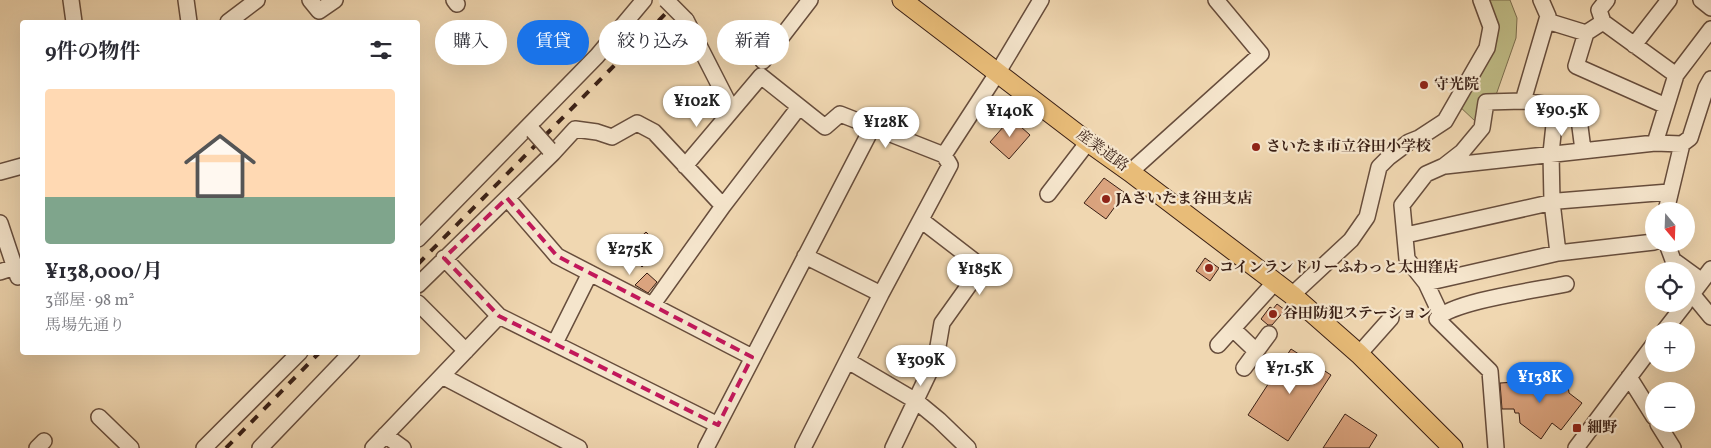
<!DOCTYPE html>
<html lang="ja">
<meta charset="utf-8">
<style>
:root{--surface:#fff;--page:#f2f2f3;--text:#2b2b33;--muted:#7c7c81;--line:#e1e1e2;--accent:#1a73e8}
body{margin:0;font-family:Vollkorn,"Noto Serif JP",serif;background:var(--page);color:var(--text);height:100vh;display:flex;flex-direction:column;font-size:19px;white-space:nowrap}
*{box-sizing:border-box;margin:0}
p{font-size:16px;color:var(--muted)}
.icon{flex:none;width:28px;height:28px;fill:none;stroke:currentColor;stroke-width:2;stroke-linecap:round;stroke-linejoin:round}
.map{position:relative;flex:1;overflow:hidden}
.details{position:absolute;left:20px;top:20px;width:400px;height:335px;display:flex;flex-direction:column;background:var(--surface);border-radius:5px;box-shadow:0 5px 20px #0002}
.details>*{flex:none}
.guide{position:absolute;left:435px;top:20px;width:475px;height:45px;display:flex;gap:10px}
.needle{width:32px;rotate:161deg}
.controls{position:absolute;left:1645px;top:202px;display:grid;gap:10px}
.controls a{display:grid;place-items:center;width:50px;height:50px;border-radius:50%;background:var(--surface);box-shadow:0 5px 20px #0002;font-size:25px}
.price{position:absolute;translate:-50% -42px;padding:0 11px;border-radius:18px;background:#fff;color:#222;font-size:16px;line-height:32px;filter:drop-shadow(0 1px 2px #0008)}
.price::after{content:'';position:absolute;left:50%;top:30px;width:15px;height:11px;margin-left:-8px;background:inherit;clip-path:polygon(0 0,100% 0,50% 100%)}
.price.current{background:var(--accent);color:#fff}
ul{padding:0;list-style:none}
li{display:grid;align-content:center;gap:10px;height:265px;padding:0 25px}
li+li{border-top:1px solid var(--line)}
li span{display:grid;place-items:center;height:155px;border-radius:5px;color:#555}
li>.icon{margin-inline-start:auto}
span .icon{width:90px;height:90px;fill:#fffc;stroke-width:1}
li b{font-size:21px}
h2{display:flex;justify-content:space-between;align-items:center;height:60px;padding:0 25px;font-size:21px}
.tag{padding:0 18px;border-radius:22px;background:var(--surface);box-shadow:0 5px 20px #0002;font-size:18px;line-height:45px}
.tag.current{background:var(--accent);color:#fff}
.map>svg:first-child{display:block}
</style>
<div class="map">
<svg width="1711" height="448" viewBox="0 0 1711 448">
<rect width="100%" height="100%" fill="#f0d7b1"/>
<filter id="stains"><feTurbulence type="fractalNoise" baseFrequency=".004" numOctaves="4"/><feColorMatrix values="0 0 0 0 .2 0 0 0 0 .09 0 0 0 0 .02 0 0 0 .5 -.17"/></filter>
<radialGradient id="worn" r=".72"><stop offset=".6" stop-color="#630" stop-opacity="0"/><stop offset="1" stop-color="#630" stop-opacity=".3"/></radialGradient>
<path fill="#c0bd87" stroke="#7c6e4e" d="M1488,0H1510L1517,18L1516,38L1496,95L1484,96L1475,121L1458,105L1490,51Z"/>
<path fill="#daa37e" stroke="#391f15" d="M1011,118L1030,135L1009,159L990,142Z
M1104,178L1125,193L1106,219L1084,203Z
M646,232L662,248L642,267L626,251Z
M1205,258L1219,268L1210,281L1196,271Z
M647,273L657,282L648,293L635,285Z
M1277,304L1285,310L1272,325H1268L1261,319L1270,307L1273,309Z
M1291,349L1331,375L1288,441L1248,415Z
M1567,379L1569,393L1582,403L1561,430L1552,423L1541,439L1520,423L1519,413H1515L1514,409H1502L1500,383Z
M1345,414L1377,435L1369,448H1323Z"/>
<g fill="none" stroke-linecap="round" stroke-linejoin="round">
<g stroke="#674d3c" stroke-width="18">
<path id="minor" d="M71,0L74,22
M186,0L189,22
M310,0L319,11L335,0
M454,0L457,4
M1607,0L1599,10L1603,22L1676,75
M1701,0L1711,8
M686,20L732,110
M1547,21L1586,33
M228,22L257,0
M1603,22L1586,33L1576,66L1666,106
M1634,45L1669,0
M763,61L810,0
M1523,101L1548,16L1541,0
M1579,119L1583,150
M1655,143L1676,75L1711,29
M553,153L575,129L597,132L612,137L637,123L654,132L723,206
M685,166L761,76L825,127L840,114L944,155
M1445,166L1655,143L1682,144
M0,172L22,166
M1130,172L1261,54L1216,0
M1048,194L1088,142
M507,198L557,256L752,357
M1666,211L1682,144L1690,138L1706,88L1711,79
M0,223L18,277
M1406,235L1558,201L1669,192
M418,239L597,56L644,0
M1667,244L1673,260L1702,281
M805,256L881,294
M444,258L499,316
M0,272L15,267
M1426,283L1558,253L1654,242
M418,285L553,153L549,149
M1692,294L1711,317
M1292,295L1351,240L1367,217L1379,167L1389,157L1409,142L1419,138L1445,121L1487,48L1491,27L1481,0
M1686,302L1711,269
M418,303L466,351
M653,304L723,206L799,107
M1441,315L1426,283L1407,259L1402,205L1426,174L1444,166L1462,152L1482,128L1486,102L1523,101L1556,106L1551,153L1552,202L1558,253
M1233,329L1256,351
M1664,331L1685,304
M555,343L590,273
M1218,345L1275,282
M1359,354L1391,318
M848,361L916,401L939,420L968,448
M1244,368L1269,334
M442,376L579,448
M1629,377L1654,417
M99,417L131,448
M1658,424L1673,448
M385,435L403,448
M37,448L44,441
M204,448L300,352
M260,448L352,352
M373,448L499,316L718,425
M706,448L872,128
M803,448L881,294L950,165L944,155L998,72L1041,0
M893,448L936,358L942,323L982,267L921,220
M1496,448L1490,371L1437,319C1453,301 1538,290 1566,284
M1576,448L1654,344"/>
</g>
<g stroke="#391f15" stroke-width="21">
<path id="major" d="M902,0L1088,142L1130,172L1292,295L1359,354L1453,448"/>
</g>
<use href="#minor" stroke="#f5e5cc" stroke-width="15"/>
<use href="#major" stroke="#e8bc78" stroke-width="19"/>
<path stroke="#391f15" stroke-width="4" stroke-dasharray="9 9" stroke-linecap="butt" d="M418,264L679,0
M226,448L320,352"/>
<g stroke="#674d3c" stroke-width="18" stroke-linecap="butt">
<path id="minor-bridge" d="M666,0L686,20
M533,131L549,149"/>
</g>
<use href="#minor-bridge" stroke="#f5e5cc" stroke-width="15"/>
</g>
<path fill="none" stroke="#c2185b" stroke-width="4" stroke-dasharray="10 6" stroke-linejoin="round" d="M507,198L557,256L752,357L718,425L499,316L444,258Z"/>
<g fill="#8f2418" stroke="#f5e5cc" stroke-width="2">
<circle cx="1424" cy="85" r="5"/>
<circle cx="1256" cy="147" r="5"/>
<circle cx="1106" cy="199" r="5"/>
<circle cx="1209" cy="268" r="5"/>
<circle cx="1273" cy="314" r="5"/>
<rect x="1572" y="423" width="10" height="10" rx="2.5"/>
</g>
<g text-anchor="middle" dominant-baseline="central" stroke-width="4.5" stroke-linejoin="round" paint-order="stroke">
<g font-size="15" font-weight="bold" fill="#391f15" stroke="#f5e5cc" text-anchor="start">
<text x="1434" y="85">守光院</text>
<text x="1266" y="147">さいたま市立谷田小学校</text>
<text x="1116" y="199">JAさいたま谷田支店</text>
<text x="1219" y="268">コインランドリーふわっと太田窪店</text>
<text x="1283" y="314">谷田防犯ステーション</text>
<text x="1587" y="428">細野</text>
</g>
<g font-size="15" fill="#391f15" stroke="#f5e5cc">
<text transform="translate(1102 151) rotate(36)">産業道路</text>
</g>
</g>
<rect width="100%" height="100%" filter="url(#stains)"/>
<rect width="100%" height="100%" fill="url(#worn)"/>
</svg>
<div class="controls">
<a><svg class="needle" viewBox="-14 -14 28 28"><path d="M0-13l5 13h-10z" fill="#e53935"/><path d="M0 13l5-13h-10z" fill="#7c7c81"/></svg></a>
<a><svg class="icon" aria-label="locate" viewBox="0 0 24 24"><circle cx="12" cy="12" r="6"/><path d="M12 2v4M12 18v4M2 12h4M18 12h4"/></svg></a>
<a>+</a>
<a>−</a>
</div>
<b class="price" style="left:697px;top:128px">¥102K</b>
<b class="price" style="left:1562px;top:137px">¥90.5K</b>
<b class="price" style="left:1010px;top:138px">¥140K</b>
<b class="price" style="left:886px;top:149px">¥128K</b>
<b class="price" style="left:630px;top:276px">¥275K</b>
<b class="price" style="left:980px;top:296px">¥185K</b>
<b class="price" style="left:921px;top:387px">¥309K</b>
<b class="price" style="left:1290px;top:395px">¥71.5K</b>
<b class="price current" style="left:1540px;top:404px">¥138K</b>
<div class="guide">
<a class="tag">購入</a>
<a class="tag current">賃貸</a>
<a class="tag">絞り込み</a>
<a class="tag">新着</a>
</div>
<section class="details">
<h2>9件の物件<svg class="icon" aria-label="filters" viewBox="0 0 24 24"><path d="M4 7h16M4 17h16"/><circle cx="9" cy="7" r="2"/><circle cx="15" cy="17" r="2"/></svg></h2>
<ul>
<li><span style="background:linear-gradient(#ffd9b3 70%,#7fa58c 0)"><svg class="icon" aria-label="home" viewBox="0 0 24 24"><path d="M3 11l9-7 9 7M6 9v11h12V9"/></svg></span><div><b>¥138,000/月</b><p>3部屋 · 98 m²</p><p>馬場先通り</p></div></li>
</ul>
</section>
</div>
